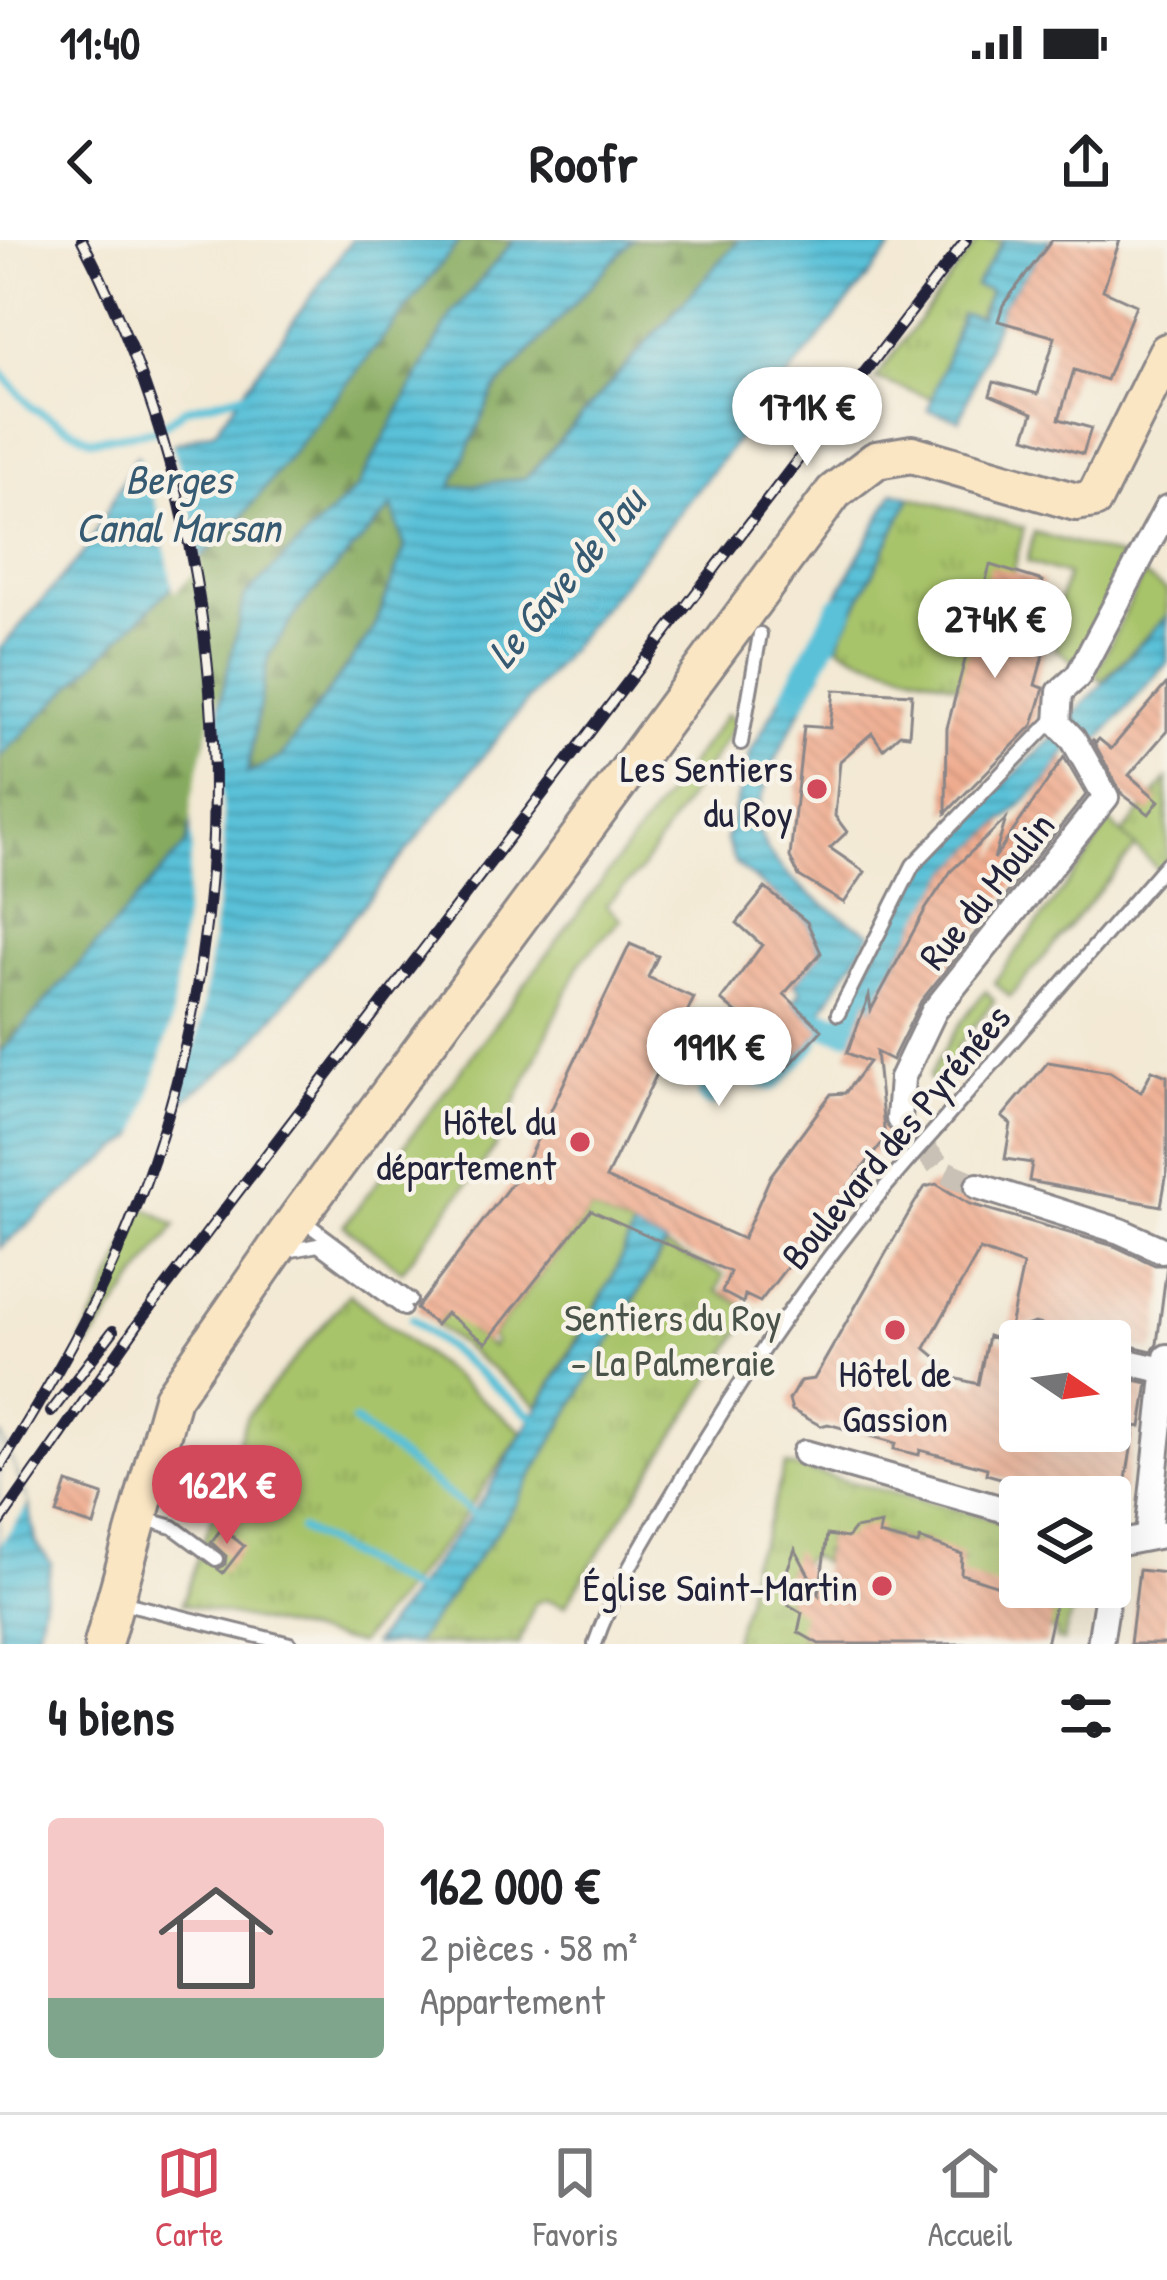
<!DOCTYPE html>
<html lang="fr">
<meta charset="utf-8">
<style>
:root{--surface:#fff;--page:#f2f2f2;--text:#202124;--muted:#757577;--line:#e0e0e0;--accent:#d1495b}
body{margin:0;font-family:"Patrick Hand",sans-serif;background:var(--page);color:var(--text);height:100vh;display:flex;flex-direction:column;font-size:45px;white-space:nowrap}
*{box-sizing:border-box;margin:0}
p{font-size:39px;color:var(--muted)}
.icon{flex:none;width:66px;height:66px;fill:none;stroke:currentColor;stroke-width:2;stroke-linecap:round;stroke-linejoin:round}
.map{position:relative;height:1404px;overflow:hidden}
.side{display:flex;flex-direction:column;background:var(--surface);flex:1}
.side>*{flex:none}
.needle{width:78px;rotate:103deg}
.buttons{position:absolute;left:999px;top:1080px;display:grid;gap:24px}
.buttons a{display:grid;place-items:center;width:132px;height:132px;border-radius:12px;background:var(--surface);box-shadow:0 12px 48px #0002;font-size:60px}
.price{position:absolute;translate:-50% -102px;padding:0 27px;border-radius:42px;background:#fff;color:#222;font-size:39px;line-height:78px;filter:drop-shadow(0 3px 6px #0008)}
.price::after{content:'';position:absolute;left:50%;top:72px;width:36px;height:27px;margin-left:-18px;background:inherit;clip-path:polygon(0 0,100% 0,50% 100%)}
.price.active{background:var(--accent);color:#fff}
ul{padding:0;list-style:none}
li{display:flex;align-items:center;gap:36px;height:300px;padding:0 48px}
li+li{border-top:3px solid var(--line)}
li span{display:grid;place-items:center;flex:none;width:336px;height:240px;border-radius:12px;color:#555}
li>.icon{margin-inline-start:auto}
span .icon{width:144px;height:144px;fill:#fffc;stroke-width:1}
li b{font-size:51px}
h2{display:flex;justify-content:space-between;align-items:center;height:144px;padding:0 48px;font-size:51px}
.status{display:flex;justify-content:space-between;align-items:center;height:84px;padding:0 60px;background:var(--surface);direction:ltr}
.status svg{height:33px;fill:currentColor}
header{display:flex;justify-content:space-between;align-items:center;height:156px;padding:0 48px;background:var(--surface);font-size:54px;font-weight:700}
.tab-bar{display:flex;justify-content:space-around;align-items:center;height:168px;border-top:3px solid var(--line);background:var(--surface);font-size:33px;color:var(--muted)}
.tab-bar a{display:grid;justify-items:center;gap:6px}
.tab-bar .active{color:var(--accent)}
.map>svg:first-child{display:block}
</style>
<div class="status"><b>11:40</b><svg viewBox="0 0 49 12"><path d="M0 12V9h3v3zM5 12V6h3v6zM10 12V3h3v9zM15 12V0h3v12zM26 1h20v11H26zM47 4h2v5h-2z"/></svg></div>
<header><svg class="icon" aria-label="back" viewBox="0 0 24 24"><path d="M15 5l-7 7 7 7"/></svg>Roofr<svg class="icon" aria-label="share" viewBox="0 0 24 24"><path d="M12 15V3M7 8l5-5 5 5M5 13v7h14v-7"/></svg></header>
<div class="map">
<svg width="1167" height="1404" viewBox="0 0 1167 1404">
<defs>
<pattern id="forest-firs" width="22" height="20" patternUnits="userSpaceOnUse" patternTransform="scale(3)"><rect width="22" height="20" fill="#86aa5e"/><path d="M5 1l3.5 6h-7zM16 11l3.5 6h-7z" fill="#6d8a4f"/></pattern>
<pattern id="park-tufts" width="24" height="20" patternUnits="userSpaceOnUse" patternTransform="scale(3)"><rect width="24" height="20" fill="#a8c46a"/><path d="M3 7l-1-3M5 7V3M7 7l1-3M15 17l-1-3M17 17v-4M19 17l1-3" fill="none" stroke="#90a85d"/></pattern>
<pattern id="water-rules" width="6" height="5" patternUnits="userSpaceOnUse" patternTransform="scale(3)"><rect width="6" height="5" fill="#5ac1d8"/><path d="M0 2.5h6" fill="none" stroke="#4a9cb0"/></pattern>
<pattern id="building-back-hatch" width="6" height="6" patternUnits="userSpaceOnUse" patternTransform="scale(3)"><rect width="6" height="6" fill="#efac8f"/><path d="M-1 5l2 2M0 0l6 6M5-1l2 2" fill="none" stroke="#cd947c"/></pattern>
</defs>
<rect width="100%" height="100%" fill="#f7f3e8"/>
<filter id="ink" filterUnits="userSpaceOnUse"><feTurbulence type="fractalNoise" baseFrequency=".00833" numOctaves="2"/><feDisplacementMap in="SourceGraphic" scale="24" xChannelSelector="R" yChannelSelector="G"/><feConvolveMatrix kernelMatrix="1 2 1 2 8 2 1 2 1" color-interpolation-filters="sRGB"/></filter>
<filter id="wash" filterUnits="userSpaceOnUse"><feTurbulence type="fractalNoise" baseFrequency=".004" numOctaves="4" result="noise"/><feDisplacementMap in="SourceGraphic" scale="48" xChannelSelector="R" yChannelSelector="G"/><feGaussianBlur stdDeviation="2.7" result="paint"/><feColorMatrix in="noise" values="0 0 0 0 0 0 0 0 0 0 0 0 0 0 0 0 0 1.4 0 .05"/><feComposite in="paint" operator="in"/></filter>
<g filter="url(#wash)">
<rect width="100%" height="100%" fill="#f3e9d4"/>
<path fill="#a8c46a" stroke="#657352" stroke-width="3" d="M1034,292L1121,317L1130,324L1076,424L1055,408L1064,373L1057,371L1067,335L1027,322Z
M1143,335L1167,351V376L1102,441L1095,435Z
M727,474L737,482L640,631L606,665L621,679L581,721L494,909L402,1031L344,986Z
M1108,580L1136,607L1010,757L994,742L1092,611Z
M986,751L994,761L956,809L961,815L934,848L929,837C945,807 962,777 986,751Z
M144,967L176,985L87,1107L82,1104Z
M591,970L633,989L616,1031L538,1166L436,1085L461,1054L470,1091L492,1107L495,1102L491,1097Z"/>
<path fill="url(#forest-firs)" stroke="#54664c" stroke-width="3" d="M460,0H514L452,74L357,248L245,356L187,603L0,813V517L242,277Z
M632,0H739L525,238L450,248L494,152Z
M392,266L405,307L374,389L281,517L246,534L269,415L302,365Z"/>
<path fill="url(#park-tufts)" stroke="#657352" stroke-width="3" d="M979,0L1003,1L976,46L990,49C975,89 948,120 932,158L875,139Z
M911,257L1024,288L1013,333L959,446L863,418L837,405Z
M1167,539V639L1123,594Z
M665,1007L724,1035L717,1051L754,1071L565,1366L546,1359L535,1363L519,1404H415L515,1266Z
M349,1054L523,1192L452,1292L359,1404L182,1364L247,1176Z
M785,1225L1020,1286V1347H1080L1079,1369L1070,1377L1063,1401L1056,1399L1057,1392L1046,1387L1054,1368L1031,1362L1030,1355L1027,1361L1013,1351L957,1341L959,1321L964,1320L961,1318L921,1299L918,1305L862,1287L852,1299H826V1310L822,1311L823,1324L811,1316L787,1330L789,1341L782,1343L790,1355L786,1359L810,1366L802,1395L821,1403L732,1404L746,1359L751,1321L763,1299Z"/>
<path fill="url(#water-rules)" stroke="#3e728a" stroke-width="3" fill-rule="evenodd" d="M351,0H460L242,277L0,517V409L85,311L136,216L215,191Z
M514,0H632L494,151L451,248L526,238L739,0H898L243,815L91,931L0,1008V813L187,603L245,356L357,248L452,74ZM392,267L405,307L374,389L281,517L247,534L269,415L302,365Z
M1004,0H1052L1003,65L960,180L928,170L962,74L980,77L990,50L975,46Z
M894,252L911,257L837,404L814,398Z
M1167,376V423L1096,503L1080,490L1051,536L951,631L896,721L893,734L864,781L860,779L852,788L841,780L920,624L1039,511Z
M799,425L821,433C803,468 753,549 759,587C765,630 836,675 871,693L814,783L793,762L801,751L794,743L821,713L807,682L735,623L726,600L751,511Z
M633,989L666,1004L515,1266L415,1404H373L485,1256L580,1098L616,1030Z
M0,1194L29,1265L36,1302L51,1324L35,1404H0Z"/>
<path fill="#f3e9d4" d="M170,199L189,257L201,326L174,353L158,270L137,210Z
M218,452L224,610L200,786L177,873L135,905L171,784L192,610L191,562Z
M0,1195L29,1265L0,1304Z"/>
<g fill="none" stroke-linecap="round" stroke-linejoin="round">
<path stroke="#5ac1d8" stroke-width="8" d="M0,131L31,167L91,200L157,190L185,169L247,153
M412,1079L536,1180
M354,1181L476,1276
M301,1289L421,1355"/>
<path stroke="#5ac1d8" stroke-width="27" d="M794,457L840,369
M821,783L844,789L864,757
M711,853L723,828L743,829L771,837L806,800"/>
</g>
<g id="blocks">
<path fill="url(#building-back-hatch)" d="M1052,0H1120L1103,50L1136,65L1106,140L1074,130L1059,179L1091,188L1083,214L1025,197L1033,173L990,155L994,142L1038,154L1055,97L998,81L1003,65Z
M990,325L1043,341L1030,389L1049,394L1035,445L1044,448L1033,485L946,573L947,488Z
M1167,443V491L1129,535L1159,561L1149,574L1122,554L1092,499L1096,502L1099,499L1111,509Z
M834,450L912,454L909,495L900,494L883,509L872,493L840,521L835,576L847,592L830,608L865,632L844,663L799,636L790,617L804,486L830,488Z
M1064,517L1086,555L921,761L892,820L876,812L885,899L760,1062L745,1055L743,1063L722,1052L730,1032L591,970L486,1103L446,1073L436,1085L416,1069L524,927L630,704L658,716L648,737L694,758L606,938L743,999L771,935L831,854L845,853L869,822L847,813L869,756L871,770L925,670L951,631L1006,579L994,619Z
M765,648L807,682L821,713L784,754L822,790L785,830L747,794L753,787L721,760L762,705L737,683Z
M1048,822L1110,832L1141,852L1152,830L1167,836V932L1161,966L1029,941L1032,923L1005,919L1011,884L1002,877Z
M936,944L970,964L1114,1006L1155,1025H1167L1157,1104L1152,1111L1110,1101L1058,1098L1052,1088L1035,1083L1022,1087L1017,1101H1007L1023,1025L980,1010L925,1108L942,1122L946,1136L978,1144L988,1096L1018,1106L1020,1191H1035L1034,1195L1074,1207L1077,1191H1110V1135L1148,1143L1141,1187L1135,1186L1123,1257H1068L986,1234L987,1228L920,1210L919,1215L894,1209L896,1203L828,1184L821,1186L792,1170L789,1160L800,1141L814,1139L914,964L925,947Z
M67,1243L103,1255L94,1286L57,1274Z
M881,1284L879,1295L918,1305L920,1299L962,1314L961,1334L1055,1364L1046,1404H819L798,1392L802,1373L789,1365L782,1344L795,1309L819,1354L827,1295L847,1298L854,1289Z
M222,1288L244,1306L223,1333L218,1329L225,1324L226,1316L211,1302Z
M1139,1330L1167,1333V1404H1130Z"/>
</g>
</g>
<g filter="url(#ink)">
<use href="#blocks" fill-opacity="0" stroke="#8a8688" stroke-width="3"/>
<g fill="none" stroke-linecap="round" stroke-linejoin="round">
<path stroke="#c9c1b5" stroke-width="24" stroke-dasharray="24 12" stroke-linecap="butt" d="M899,879L943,931L978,946"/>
<g stroke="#8a8688" stroke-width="18">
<path id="lane" d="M741,503L760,394
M838,774L913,625L1055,478
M938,887L1167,623
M301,979L410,1060
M287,1011L318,1005L404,1069
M145,1279L173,1287L216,1319
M121,1362L290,1404
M595,1404C614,1348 646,1299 676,1248C743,1133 817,1025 905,924"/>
</g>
<g stroke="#8a8688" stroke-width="30">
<path id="street" d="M899,879L902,838L934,771L1106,557L1073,499L1058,483L1060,452L1078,436L1167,268
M978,946L1120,991L1162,1010
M1033,1099L1042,1101
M1110,1118L1167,1131
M805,1213L1020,1274
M1148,1295L1167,1117
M1116,1304L1167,1294
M1100,1404L1109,1347"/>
</g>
<g stroke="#8a8688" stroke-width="42">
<path id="secondary" d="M103,1404L172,1158L298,977L834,252L876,220L912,214L1076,262L1094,259L1167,112"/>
</g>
<use href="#lane" stroke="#fff" stroke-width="12"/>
<use href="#street" stroke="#fff" stroke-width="24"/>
<use href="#secondary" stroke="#fbe6c4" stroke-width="36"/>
<g stroke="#22223b" stroke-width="12">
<path id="rail" d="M51,1172L113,1091
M0,1227C51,1144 100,1061 135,970C258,658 235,297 82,0
M0,1282L138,1084L228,965L966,0"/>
</g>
<use href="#rail" stroke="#f7f3e8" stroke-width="8" stroke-dasharray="22" stroke-linecap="butt"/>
<g stroke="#8a8688" stroke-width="18" stroke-linecap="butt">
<path id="lane-bridge" d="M905,924L938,887"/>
</g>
<use href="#lane-bridge" stroke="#fff" stroke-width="12"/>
</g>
</g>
<g fill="#d1495b" stroke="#f7f3e8" stroke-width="4.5">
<circle cx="817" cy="549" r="12"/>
<circle cx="580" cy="902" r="12"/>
<circle cx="895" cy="1090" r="12"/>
<circle cx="882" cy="1346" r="12"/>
</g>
<g text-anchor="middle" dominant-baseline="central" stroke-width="9" stroke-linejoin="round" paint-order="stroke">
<g font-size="39" fill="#22223b" stroke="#f7f3e8" text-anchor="end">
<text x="793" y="527">Les Sentiers<tspan x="793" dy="45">du Roy</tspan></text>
<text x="556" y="880">Hôtel du<tspan x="556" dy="45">département</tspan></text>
<text x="895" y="1132" text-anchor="middle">Hôtel de<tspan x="895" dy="45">Gassion</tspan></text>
<text x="858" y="1346">Église Saint-Martin</text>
</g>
<g font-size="39" fill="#22223b" stroke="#f7f3e8">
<text transform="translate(986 650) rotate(-51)">Rue du Moulin</text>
<text transform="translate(895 896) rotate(-50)">Boulevard des Pyrénées</text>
</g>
<g font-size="39" fill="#4a5349" stroke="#f7f3e8">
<text x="673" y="1076">Sentiers du Roy<tspan x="673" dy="45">- La Palmeraie</tspan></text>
</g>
<g font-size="42" font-style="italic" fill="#365a72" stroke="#f7f3e8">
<text x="178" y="238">Berges<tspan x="178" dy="48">Canal Marsan</tspan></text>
<text transform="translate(565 337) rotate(-50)">Le Gave de Pau</text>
</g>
</g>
</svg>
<div class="buttons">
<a><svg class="needle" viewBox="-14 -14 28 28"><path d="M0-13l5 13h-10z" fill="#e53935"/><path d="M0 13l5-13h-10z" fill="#757577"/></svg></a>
<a><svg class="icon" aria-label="layers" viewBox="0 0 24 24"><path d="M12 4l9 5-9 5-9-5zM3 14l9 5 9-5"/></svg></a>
</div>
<b class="price" style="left:807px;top:229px">171K €</b>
<b class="price" style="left:995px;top:441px">274K €</b>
<b class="price" style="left:719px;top:869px">191K €</b>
<b class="price active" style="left:227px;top:1307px">162K €</b>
</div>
<section class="side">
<h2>4 biens<svg class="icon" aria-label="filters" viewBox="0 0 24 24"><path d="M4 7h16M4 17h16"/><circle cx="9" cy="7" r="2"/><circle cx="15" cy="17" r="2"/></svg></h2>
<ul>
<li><span style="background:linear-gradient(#f6c9c9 75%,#7fa58c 0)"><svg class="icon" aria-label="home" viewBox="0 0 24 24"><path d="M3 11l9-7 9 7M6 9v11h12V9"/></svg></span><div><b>162 000 €</b><p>2 pièces · 58 m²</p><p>Appartement</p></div></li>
</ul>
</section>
<nav class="tab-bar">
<a class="active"><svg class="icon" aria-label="map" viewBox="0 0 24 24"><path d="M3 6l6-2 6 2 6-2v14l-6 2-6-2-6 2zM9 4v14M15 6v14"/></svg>Carte</a>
<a><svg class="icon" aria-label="saved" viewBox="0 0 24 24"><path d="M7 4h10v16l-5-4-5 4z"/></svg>Favoris</a>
<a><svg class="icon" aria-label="home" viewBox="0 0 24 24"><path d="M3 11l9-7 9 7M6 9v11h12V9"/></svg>Accueil</a>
</nav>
